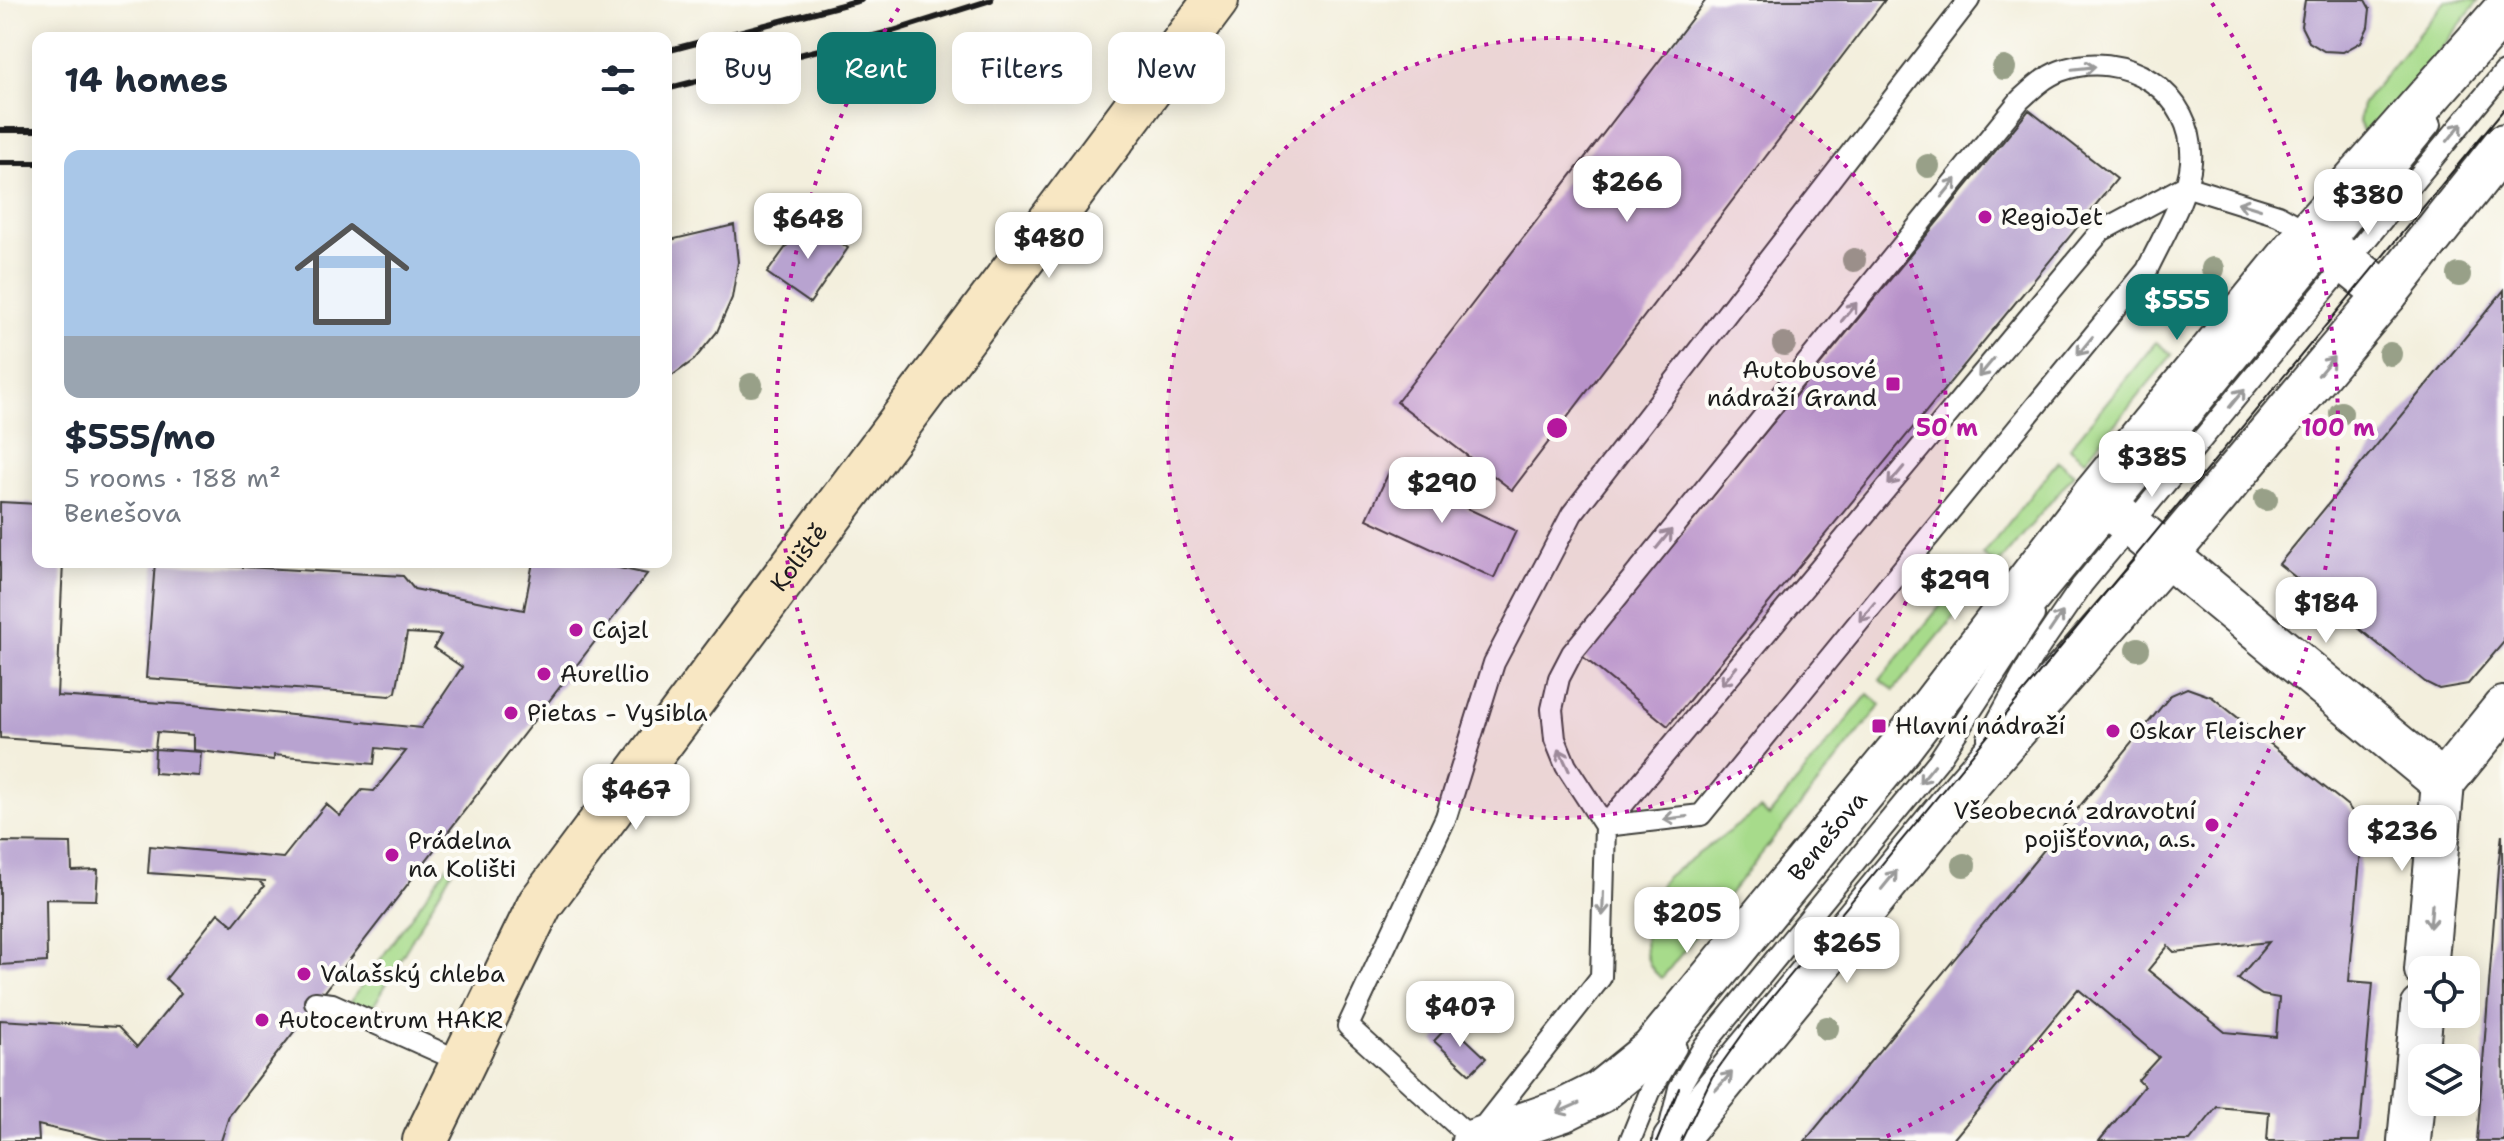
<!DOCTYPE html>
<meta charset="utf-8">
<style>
:root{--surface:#fff;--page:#f6f6f7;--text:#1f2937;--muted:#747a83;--line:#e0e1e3;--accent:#0f766e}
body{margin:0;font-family:"Shantell Sans",sans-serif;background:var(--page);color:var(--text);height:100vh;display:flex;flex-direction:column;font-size:30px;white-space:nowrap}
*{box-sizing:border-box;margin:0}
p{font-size:26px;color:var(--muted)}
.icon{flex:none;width:44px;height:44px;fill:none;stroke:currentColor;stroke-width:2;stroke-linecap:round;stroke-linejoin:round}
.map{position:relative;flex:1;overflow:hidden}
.details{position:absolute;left:32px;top:32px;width:640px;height:536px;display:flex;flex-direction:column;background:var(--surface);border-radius:16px;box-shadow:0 4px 20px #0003}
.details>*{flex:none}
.top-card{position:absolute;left:696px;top:32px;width:760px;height:72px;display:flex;gap:16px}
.tools{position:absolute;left:2408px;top:956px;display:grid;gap:16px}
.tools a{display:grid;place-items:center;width:72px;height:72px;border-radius:16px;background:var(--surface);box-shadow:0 4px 20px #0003;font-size:40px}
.price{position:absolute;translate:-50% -68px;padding:0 18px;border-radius:16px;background:#fff;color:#222;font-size:26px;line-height:52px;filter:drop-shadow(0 2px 4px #0008)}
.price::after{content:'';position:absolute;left:50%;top:48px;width:24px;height:18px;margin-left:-12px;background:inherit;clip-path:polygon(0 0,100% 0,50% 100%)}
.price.active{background:var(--accent);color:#fff}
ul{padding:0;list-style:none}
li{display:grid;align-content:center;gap:16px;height:424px;padding:0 32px}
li+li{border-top:2px solid var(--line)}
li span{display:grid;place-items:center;height:248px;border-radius:16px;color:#555}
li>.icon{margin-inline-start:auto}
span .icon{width:144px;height:144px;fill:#fffc;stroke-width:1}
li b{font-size:34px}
h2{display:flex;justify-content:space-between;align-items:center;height:96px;padding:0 32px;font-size:34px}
.chip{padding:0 28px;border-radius:16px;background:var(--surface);box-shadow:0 4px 20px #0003;font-size:28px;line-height:72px}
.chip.active{background:var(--accent);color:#fff}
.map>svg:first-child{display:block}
</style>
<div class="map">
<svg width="2504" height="1141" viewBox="0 0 2504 1141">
<rect width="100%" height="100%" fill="#fdfcf7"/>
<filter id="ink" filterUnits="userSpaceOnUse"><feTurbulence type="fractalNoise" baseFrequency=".0125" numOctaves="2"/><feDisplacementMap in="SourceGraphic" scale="16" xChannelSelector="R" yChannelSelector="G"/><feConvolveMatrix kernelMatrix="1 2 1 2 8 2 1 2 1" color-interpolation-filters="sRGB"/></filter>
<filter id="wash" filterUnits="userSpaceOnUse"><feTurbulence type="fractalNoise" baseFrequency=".006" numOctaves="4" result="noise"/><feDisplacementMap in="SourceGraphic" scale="32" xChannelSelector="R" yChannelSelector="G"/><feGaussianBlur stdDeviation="1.8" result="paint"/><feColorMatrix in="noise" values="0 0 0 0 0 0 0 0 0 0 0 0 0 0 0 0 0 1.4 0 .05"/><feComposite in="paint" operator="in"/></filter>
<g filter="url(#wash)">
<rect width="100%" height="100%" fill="#f3efdd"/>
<path fill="#a7db8b" stroke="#627c54" stroke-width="2" d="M2446,0H2479L2368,142L2359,122L2362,104Z
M2156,342L2172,355L2085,460L2069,448Z
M2058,461L2074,474L1997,566L1983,555Z
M1968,572L1982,583L1894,690L1880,680Z
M1868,694L1881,705L1662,978C1632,959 1648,903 1665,878L1760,809L1769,816Z
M451,861L455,865L365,1021L337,1020Z"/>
<g id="blocks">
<path fill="#b8a3d0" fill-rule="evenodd" d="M1706,0H1885L1512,490L1397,402Z
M2305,0H2365L2370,9L2368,27L2361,42L2343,52L2324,51L2309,42L2301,26Z
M2029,110L2117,179L1668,726L1582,656Z
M807,218L848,248L810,303L767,273Z
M734,225L738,262L732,298L717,332L694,360L666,380V241Z
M2504,290V642L2468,684L2439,689L2425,682L2279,564Z
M1389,472L1516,531L1494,578L1367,519Z
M0,502L38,504V562H63L57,696L193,705L421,728L462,667L434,648L441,635L407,633L396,692L390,696L146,678L155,562L403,576L414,589L524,610L533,562H591L647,574L229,1116L221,1141H109L38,1125L39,1141H0V1020L118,1027L137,1047L181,993L166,979L218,913L233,925L264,886L259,881H266L148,873L150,846L283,858L326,804L340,816L362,790L374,791L406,751L376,748L374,764L274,755V760L193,750V735L157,732L155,749L0,738Z
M2187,688L2212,697L2348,806L2359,821L2362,839L2349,981L2373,983L2359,1141H2267L2269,1112L2217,1107L2190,1141H2099L2144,1086L2138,1080L2159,1057L2078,989L1952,1141H1805L2171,695ZM2269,942L2238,979L2262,995L2279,998L2276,1037L2225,1032L2148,970L2168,946L2174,952Z
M155,749L201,752L199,776L154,773Z
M2502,834L2504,1141H2477L2498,867Z
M0,842L71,843L72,871L98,870L96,900L46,899L47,962L0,965Z
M1450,1024L1486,1058L1470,1074L1434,1041Z"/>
</g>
</g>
<g filter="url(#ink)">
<use href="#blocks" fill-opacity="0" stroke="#3c3c39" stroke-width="2"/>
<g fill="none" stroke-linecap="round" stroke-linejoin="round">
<g stroke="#3c3c39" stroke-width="24">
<path id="service" d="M2022,622L2430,125
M1988,738L2032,658L2082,585L2504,72
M1605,826L1701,815L2147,270C2161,240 2189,194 2191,162C2196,92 2123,47 2060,71C2044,77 2032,89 2020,100L1572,653L1559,678L1552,709L1555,739L1566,766L1605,826L1601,977L1473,1140L1348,1026L1446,817L1494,663L1572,514L1969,0
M1605,826L2101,231L2185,186L2278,215L2309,232
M315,1002L332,1004L462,1062
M1668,1134L1679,1088L1704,1046L1938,761L2034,615
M1630,1141L1650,1092L1676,1048"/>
</g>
<g stroke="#3c3c39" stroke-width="46">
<g id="minor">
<path d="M2309,232L2386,294"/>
<path d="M2094,495L2443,783"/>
<path d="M2426,970L2443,783L2504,708"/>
<path id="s1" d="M1473,1141L1564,1110L1600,1092L1652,1050L1900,748L2094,495L2309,232L2504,11"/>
<path d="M1674,1141L1963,790L2168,554L2386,294L2504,145"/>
<path d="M2409,1141L2422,1008"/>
</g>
</g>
<g stroke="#3c3c39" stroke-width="48">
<g id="secondary">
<path id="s2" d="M425,1141L540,904L1216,0"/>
</g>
</g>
<use href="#service" stroke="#fff" stroke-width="20"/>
<use href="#minor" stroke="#fff" stroke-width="42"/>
<use href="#secondary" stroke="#f8e7c3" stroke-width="44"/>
<path stroke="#1c1c1c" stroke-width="2" d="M1657,1141L1679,1088
M1681,1141L1712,1077L1747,1028L2504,109"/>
<path stroke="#1c1c1c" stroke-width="6" d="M666,51L861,0
M666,89L893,31L991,0
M0,130H38
M0,163H38"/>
</g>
<g fill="#98a088">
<circle cx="2004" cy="68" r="12"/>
<circle cx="1928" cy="166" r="12"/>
<circle cx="1854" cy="260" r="12"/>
<circle cx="2213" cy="269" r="12"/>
<circle cx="2459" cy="275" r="12"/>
<circle cx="1784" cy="344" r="12"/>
<circle cx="2390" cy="354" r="12"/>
<circle cx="751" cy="385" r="12"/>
<circle cx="2341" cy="413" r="12"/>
<circle cx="2266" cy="499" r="12"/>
<circle cx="2138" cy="649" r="12"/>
<circle cx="1964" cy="865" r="12"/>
<circle cx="1683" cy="900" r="12"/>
<circle cx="1827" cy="1028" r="12"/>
</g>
<defs><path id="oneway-shaft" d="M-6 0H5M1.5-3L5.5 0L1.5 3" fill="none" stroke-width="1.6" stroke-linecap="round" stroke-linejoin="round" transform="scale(2)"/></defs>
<g stroke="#999">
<use href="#oneway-shaft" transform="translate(2084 68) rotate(-6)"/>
<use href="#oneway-shaft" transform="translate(2455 132) rotate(-51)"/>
<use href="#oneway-shaft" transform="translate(1949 188) rotate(-51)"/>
<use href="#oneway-shaft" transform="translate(2249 206) rotate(-163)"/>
<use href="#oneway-shaft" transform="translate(1849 312) rotate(-51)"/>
<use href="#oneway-shaft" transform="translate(2085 346) rotate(129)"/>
<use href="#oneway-shaft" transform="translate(2326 366) rotate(-50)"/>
<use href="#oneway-shaft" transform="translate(1986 368) rotate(130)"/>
<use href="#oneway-shaft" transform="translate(2237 398) rotate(-51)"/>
<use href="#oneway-shaft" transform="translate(1896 476) rotate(130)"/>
<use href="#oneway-shaft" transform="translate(1664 539) rotate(-51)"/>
<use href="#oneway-shaft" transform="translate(1867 612) rotate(129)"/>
<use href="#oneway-shaft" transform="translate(2056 622) rotate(-56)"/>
<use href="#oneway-shaft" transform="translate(1729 676) rotate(130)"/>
<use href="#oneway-shaft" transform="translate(1564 760) rotate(-115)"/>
<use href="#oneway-shaft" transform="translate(1927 774) rotate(129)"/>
<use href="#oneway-shaft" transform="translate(1675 818) rotate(173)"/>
<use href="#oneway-shaft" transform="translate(1889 880) rotate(-51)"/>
<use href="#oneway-shaft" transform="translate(1603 904) rotate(92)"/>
<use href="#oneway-shaft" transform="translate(2431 916) rotate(95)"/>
<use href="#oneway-shaft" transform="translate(1724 1081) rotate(-48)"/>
<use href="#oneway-shaft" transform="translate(1568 1108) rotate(156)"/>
</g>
</g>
<circle cx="1557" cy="428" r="390" fill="#b5179e" fill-opacity=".12"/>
<g fill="none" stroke="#b5179e" stroke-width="4" stroke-dasharray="4 8">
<circle cx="1557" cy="428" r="390"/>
<path d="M1233 1139A781 781 0 0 1 902 3M2212 3A781 781 0 0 1 1881 1139"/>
</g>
<g fill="#b5179e" stroke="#fdfcf7" stroke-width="3">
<circle cx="1985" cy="217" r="8"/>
<rect x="1885" y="376" width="16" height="16" rx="4"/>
<circle cx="576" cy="630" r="8"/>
<circle cx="544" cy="674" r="8"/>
<circle cx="511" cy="713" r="8"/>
<rect x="1871" y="718" width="16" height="16" rx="4"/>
<circle cx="2113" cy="731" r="8"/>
<circle cx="2212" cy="825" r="8"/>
<circle cx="392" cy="855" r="8"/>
<circle cx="304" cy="974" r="8"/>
<circle cx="262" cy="1020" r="8"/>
</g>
<g text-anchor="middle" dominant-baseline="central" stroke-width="8" stroke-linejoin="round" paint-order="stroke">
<g font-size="24" fill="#1c1c1c" stroke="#fdfcf7" text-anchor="start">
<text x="2001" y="217">RegioJet</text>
<text x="1877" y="370" text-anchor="end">Autobusové<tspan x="1877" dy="28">nádraží Grand</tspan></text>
<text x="592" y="630">Cajzl</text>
<text x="560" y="674">Aurellio</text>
<text x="527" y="713">Pietas - Vysibla</text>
<text x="1895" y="726">Hlavní nádraží</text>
<text x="2129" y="731">Oskar Fleischer</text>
<text x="2196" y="811" text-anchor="end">Všeobecná zdravotní<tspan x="2196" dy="28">pojišťovna, a.s.</tspan></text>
<text x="408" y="841">Prádelna<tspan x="408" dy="28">na Kolišti</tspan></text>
<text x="320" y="974">Valašský chleba</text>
<text x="278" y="1020">Autocentrum HAKR</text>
</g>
<g font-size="24" fill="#1c1c1c" stroke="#fdfcf7">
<text stroke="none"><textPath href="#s2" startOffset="696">Koliště</textPath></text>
<text stroke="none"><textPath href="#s1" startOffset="480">Benešova</textPath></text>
</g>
</g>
<circle cx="1557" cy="428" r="12" fill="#b5179e" stroke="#fdfcf7" stroke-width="4"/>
<g font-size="24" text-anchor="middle" font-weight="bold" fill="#b5179e" stroke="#fdfcf7" stroke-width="8" stroke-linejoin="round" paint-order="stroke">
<text x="1947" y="436">50 m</text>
<text x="2338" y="436">100 m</text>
</g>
</svg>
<div class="tools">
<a><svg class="icon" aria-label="locate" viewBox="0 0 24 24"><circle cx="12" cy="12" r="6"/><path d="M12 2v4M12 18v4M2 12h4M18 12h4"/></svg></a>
<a><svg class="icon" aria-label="layers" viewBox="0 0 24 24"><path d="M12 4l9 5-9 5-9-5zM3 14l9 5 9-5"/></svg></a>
</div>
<b class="price" style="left:1627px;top:224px">$266</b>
<b class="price" style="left:2368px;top:237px">$380</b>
<b class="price" style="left:808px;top:261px">$648</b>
<b class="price" style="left:1049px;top:280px">$480</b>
<b class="price active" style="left:2177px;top:342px">$555</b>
<b class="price" style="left:2152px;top:499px">$385</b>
<b class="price" style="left:1442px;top:525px">$290</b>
<b class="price" style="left:1955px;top:622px">$299</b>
<b class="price" style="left:2326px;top:645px">$184</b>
<b class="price" style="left:636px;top:832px">$467</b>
<b class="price" style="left:2402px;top:873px">$236</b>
<b class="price" style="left:1687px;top:955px">$205</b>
<b class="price" style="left:1847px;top:985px">$265</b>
<b class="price" style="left:1460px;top:1049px">$407</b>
<div class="top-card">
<a class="chip">Buy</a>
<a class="chip active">Rent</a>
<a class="chip">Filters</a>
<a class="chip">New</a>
</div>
<section class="details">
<h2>14 homes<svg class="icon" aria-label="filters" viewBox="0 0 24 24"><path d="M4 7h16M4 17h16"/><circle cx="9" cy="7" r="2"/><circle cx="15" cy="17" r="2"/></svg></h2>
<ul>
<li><span style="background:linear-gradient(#a9c7e8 75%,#9aa5b1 0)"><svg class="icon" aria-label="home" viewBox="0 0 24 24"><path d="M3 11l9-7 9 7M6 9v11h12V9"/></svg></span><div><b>$555/mo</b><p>5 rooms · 188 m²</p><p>Benešova</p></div></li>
</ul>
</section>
</div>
